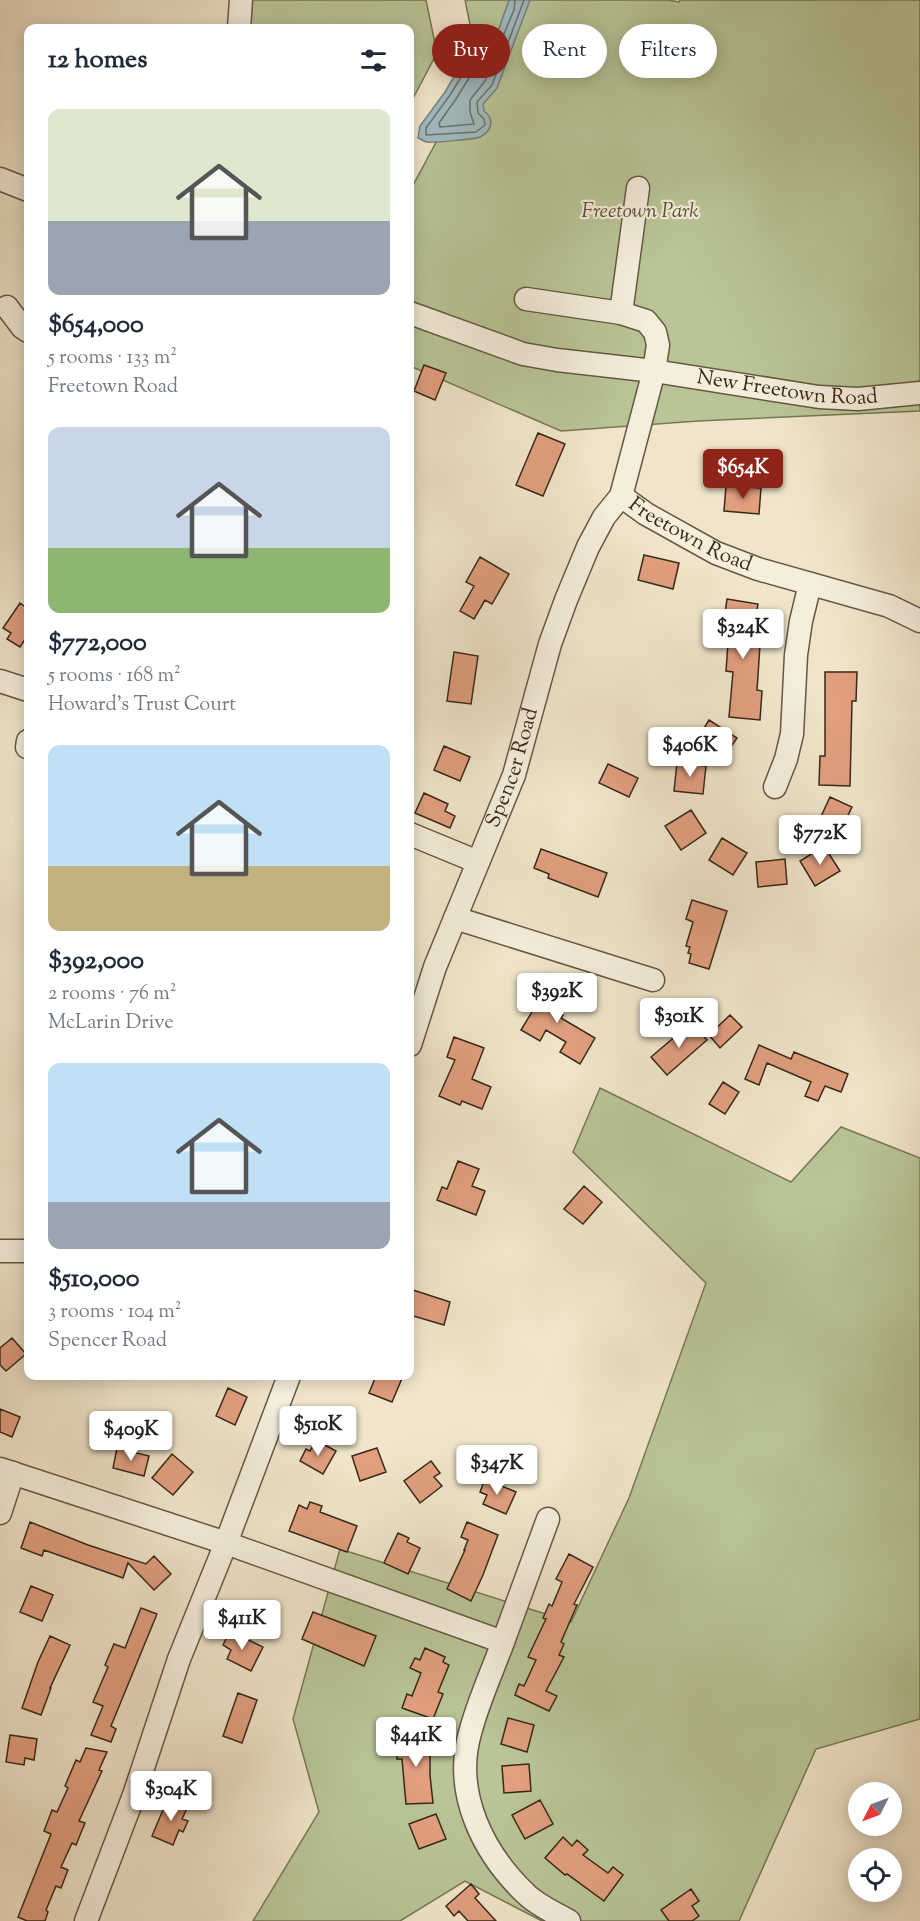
<!DOCTYPE html>
<meta charset="utf-8">
<style>
:root{--surface:#fff;--page:#f2f2f3;--text:#1f2937;--muted:#747a83;--accent:#8f2418}
body{margin:0;font-family:"Sorts Mill Goudy",serif;background:var(--page);color:var(--text);height:100vh;display:flex;flex-direction:column;font-size:22px;white-space:nowrap}
*{box-sizing:border-box;margin:0}
p{font-size:20px;color:var(--muted)}
.icon{flex:none;width:33px;height:33px;fill:none;stroke:currentColor;stroke-width:2;stroke-linecap:round;stroke-linejoin:round}
.map{position:relative;flex:1;overflow:hidden}
.details{position:absolute;left:24px;top:24px;width:390px;height:1356px;display:flex;flex-direction:column;background:var(--surface);border-radius:12px;box-shadow:0 3px 15px #0003}
.details>*{flex:none}
.guide{position:absolute;left:432px;top:24px;width:398px;height:54px;display:flex;gap:12px}
.needle{width:39px;rotate:228deg}
.fabs{position:absolute;left:848px;top:1782px;display:grid;gap:12px}
.fabs a{display:grid;place-items:center;width:54px;height:54px;border-radius:50%;background:var(--surface);box-shadow:0 3px 15px #0003;font-size:30px}
.price{position:absolute;translate:-50% -51px;padding:0 14px;border-radius:6px;background:#fff;color:#222;font-size:20px;line-height:39px;filter:drop-shadow(0 2px 3px #0008)}
.price::after{content:'';position:absolute;left:50%;top:36px;width:18px;height:14px;margin-left:-9px;background:inherit;clip-path:polygon(0 0,100% 0,50% 100%)}
.price.on{background:var(--accent);color:#fff}
ul{padding:0;list-style:none}
li{display:grid;align-content:center;gap:12px;height:318px;padding:0 24px}
li span{display:grid;place-items:center;height:186px;border-radius:12px;color:#555}
li>.icon{margin-inline-start:auto}
span .icon{width:108px;height:108px;fill:#fffc;stroke-width:1}
li b{font-size:26px}
h2{display:flex;justify-content:space-between;align-items:center;height:72px;padding:0 24px;font-size:26px}
.chip{padding:0 21px;border-radius:27px;background:var(--surface);box-shadow:0 3px 15px #0003;font-size:21px;line-height:54px}
.chip.on{background:var(--accent);color:#fff}
.map>svg:first-child{display:block}
</style>
<div class="map">
<svg width="920" height="1921" viewBox="0 0 920 1921">
<rect width="100%" height="100%" fill="#f0e5ca"/>
<filter id="stains"><feTurbulence type="fractalNoise" baseFrequency=".00333" numOctaves="4"/><feColorMatrix values="0 0 0 0 .2 0 0 0 0 .09 0 0 0 0 .02 0 0 0 .5 -.17"/></filter>
<radialGradient id="worn" r=".72"><stop offset=".6" stop-color="#630" stop-opacity="0"/><stop offset="1" stop-color="#630" stop-opacity=".3"/></radialGradient>
<path fill="#b9c597" stroke="#787756" stroke-width="1.5" d="M249,0H426L437,53L410,104V28H245Z
M465,0H668L679,2L680,0H920V411L698,421L561,431L410,366V191L478,64Z
M600,1088L791,1182L841,1127L920,1158V1719L816,1749L739,1921H542L465,1881L400,1921H253L319,1812L293,1719L340,1549L571,1622L629,1498L706,1283L573,1152Z"/>
<path fill="#a1bcc2" stroke="#77817d" stroke-width="1.5" d="M509,0H530L497,88L483,104L484,111C495,119 492,131 480,137C476,139 432,143 427,142C425,142 419,138 418,138L420,126L445,92L458,70L496,37Z"/>
<g fill="none" stroke-linecap="round" stroke-linejoin="round">
<path stroke="#6c726c" stroke-width="1.5" d="M515,0L514,10L501,41L463,74L450,95L426,128V135L476,132L485,125L484,119L478,113L477,102L492,85L524,0
M486,64H489L491,66L485,81L470,100V112L474,124L440,127L439,123L456,99L469,78Z"/>
</g>
<path fill="#e19f80" stroke="#382916" stroke-width="1.5" d="M424,365L446,373L435,400L414,391Z
M538,433L565,444L543,496L516,485Z
M726,486L761,488L759,514L724,511Z
M644,555L679,563L673,589L638,580Z
M480,557L509,574L492,604L485,600L474,619L460,611L474,586L466,582Z
M727,599L758,604L751,644L760,645L757,690L762,691L760,720L729,717L733,672L726,671L729,628L723,627Z
M20,603L28,609V635L20,647L7,639L11,633L3,628Z
M454,652L478,656L471,704L447,701Z
M825,672H857L856,701H852L850,786L819,785L820,756H825Z
M709,720L737,738L721,762L694,744Z
M444,746L470,757L460,781L434,770Z
M677,763L706,766L703,794L674,791Z
M608,764L638,778L629,797L599,783Z
M424,793L448,804L445,811L455,816L450,828L415,813Z
M830,797L852,807L839,833L818,823Z
M691,810L706,833L681,850L665,826Z
M722,838L747,853L733,875L709,860Z
M824,846L840,871L815,886L800,861Z
M541,849L607,873L598,897L548,878L549,874L534,868Z
M785,859L787,884L758,887L756,862Z
M692,900L727,911L709,969L689,963L691,954L688,953L690,947L686,946L693,922L686,919Z
M552,979L567,988L558,1002L563,1005L558,1012L563,1015L561,1018L595,1038L580,1064L560,1052L566,1042L546,1030L540,1041L521,1030Z
M730,1015L742,1027L720,1048L709,1035Z
M691,1023L707,1040L667,1075L651,1057Z
M454,1037L484,1048L472,1079L491,1087L482,1109L462,1101L460,1105L439,1096L455,1060L447,1057Z
M759,1045L791,1059L794,1052L848,1074L841,1092L825,1086L818,1101L805,1096L811,1082L767,1063L759,1085L745,1079Z
M723,1082L739,1092L725,1114L709,1104Z
M458,1161L479,1169L472,1186L485,1191L476,1215L437,1200L442,1187L447,1189Z
M584,1186L602,1202L583,1224L564,1209Z
M410,1289L450,1302L444,1325L410,1315Z
M12,1338L26,1354L6,1371L0,1365V1348Z
M376,1376H403L392,1402L369,1393Z
M228,1388L247,1397L235,1425L216,1416Z
M0,1409L20,1417L12,1437L0,1432Z
M316,1440L336,1451L323,1474L300,1461L306,1449L310,1451Z
M117,1448L149,1456L144,1476L113,1468Z
M377,1448L386,1472L360,1481L352,1456Z
M172,1454L193,1472L173,1495L152,1478Z
M431,1461L440,1473L434,1477L442,1486L420,1503L404,1481Z
M485,1479L516,1492L506,1514L483,1504L487,1495L480,1492Z
M310,1502L322,1506L320,1512L357,1526L347,1552L289,1531L299,1505L307,1509Z
M30,1522L88,1545L146,1564L154,1556L171,1574L154,1590L128,1563L123,1578L44,1550L42,1556L21,1548Z
M467,1522L498,1535L483,1575L471,1601L447,1589L465,1550H464L468,1540L461,1537Z
M398,1533L409,1538L407,1542L420,1548L408,1574L384,1563Z
M569,1554L593,1567L574,1604L577,1605L561,1642L564,1644L559,1655L564,1657L546,1691L557,1696L549,1711L515,1695L519,1684L524,1686L536,1660L528,1657L546,1619L543,1618L549,1604L552,1606L562,1582L556,1579Z
M31,1586L53,1595L42,1621L20,1612Z
M141,1608L157,1614L111,1726L116,1729L111,1742L91,1735L103,1706L93,1702L108,1667L105,1665L114,1644L125,1648Z
M313,1612L376,1636L364,1666L302,1639Z
M230,1631L263,1647L251,1671L227,1659L231,1650L223,1645Z
M50,1636L70,1645L50,1688H51L41,1715L22,1708L38,1662Z
M425,1648L445,1657L443,1662L449,1665L438,1692L443,1694L433,1719L402,1708L407,1694L412,1696L421,1673L410,1668L415,1658L420,1660Z
M238,1693L257,1700L242,1743L223,1736Z
M508,1718L534,1725L527,1752L501,1744Z
M404,1733H430V1775L433,1803L406,1804L402,1759H397V1743H404Z
M10,1735L37,1739L34,1760L25,1758L24,1765L6,1762Z
M86,1748L107,1752L99,1770L102,1771L79,1821L85,1823L76,1845L72,1843L61,1867L68,1870L61,1888L56,1886L46,1910L48,1912L45,1921H27L18,1917L51,1834L44,1831L52,1810L57,1812L68,1788L65,1786L76,1760L80,1762Z
M529,1764L531,1791L504,1793L502,1766Z
M168,1798L188,1806L182,1819L188,1821L183,1832L179,1830L173,1845L152,1836Z
M540,1800L553,1824L525,1839L512,1815Z
M436,1814L446,1839L419,1849L409,1824Z
M563,1837L572,1846L577,1840L588,1850L583,1855L608,1873L613,1867L623,1875L604,1901L567,1874L565,1875L545,1858Z
M471,1884L479,1894L475,1898L496,1921H468L459,1911L454,1916L446,1906Z
M691,1889L699,1901L692,1906L699,1916L692,1921H669L661,1910Z"/>
<g fill="none" stroke-linecap="round" stroke-linejoin="round">
<g stroke="#665843" stroke-width="25">
<g id="minor">
<path d="M239,28L241,0"/>
<path d="M0,179L28,190"/>
<path d="M7,307L22,327L28,331"/>
<path id="s1" d="M410,313L523,354L557,360L654,371L819,397L858,399L920,393"/>
<path d="M621,313L638,188"/>
<path id="s2" d="M621,496L646,514L716,553L758,569L889,606L920,621"/>
<path d="M0,681L28,690"/>
<path d="M27,747L28,741"/>
<path d="M775,787L786,759L792,734L796,655L801,621L810,584"/>
<path d="M410,834L478,862"/>
<path d="M455,918L653,980"/>
<path id="s3" d="M410,1045L435,967L514,775L550,644L566,600L588,547L604,517L621,496L654,371L658,345L655,332L646,321L621,313L526,299"/>
<path d="M0,1251H28"/>
<path d="M0,1469L226,1543L503,1642L548,1519"/>
<path d="M0,1513L13,1473"/>
<path d="M503,1642C492,1672 478,1702 470,1733C453,1793 483,1853 526,1894C537,1905 555,1913 569,1921"/>
<path d="M86,1921L134,1795L179,1659L226,1543L289,1376"/>
</g>
</g>
<use href="#minor" stroke="#f5eedd" stroke-width="22"/>
</g>
<g text-anchor="middle" dominant-baseline="central" stroke-width="4.5" stroke-linejoin="round" paint-order="stroke">
<g font-size="21" font-style="italic" fill="#585036" stroke="#f5eedd">
<text x="640" y="212">Freetown Park</text>
</g>
<g font-size="21" fill="#382916" stroke="#f5eedd">
<text stroke="none"><textPath href="#s1" startOffset="387">New Freetown Road</textPath></text>
<text stroke="none"><textPath href="#s2" startOffset="80">Freetown Road</textPath></text>
<text stroke="none"><textPath href="#s3" startOffset="296">Spencer Road</textPath></text>
</g>
</g>
<rect width="100%" height="100%" filter="url(#stains)"/>
<rect width="100%" height="100%" fill="url(#worn)"/>
</svg>
<div class="fabs">
<a><svg class="needle" viewBox="-14 -14 28 28"><path d="M0-13l5 13h-10z" fill="#e53935"/><path d="M0 13l5-13h-10z" fill="#747a83"/></svg></a>
<a><svg class="icon" aria-label="locate" viewBox="0 0 24 24"><circle cx="12" cy="12" r="6"/><path d="M12 2v4M12 18v4M2 12h4M18 12h4"/></svg></a>
</div>
<b class="price on" style="left:743px;top:500px">$654K</b>
<b class="price" style="left:743px;top:660px">$324K</b>
<b class="price" style="left:690px;top:778px">$406K</b>
<b class="price" style="left:820px;top:866px">$772K</b>
<b class="price" style="left:557px;top:1024px">$392K</b>
<b class="price" style="left:679px;top:1049px">$301K</b>
<b class="price" style="left:318px;top:1457px">$510K</b>
<b class="price" style="left:131px;top:1462px">$409K</b>
<b class="price" style="left:497px;top:1496px">$347K</b>
<b class="price" style="left:242px;top:1651px">$411K</b>
<b class="price" style="left:416px;top:1768px">$441K</b>
<b class="price" style="left:171px;top:1822px">$304K</b>
<div class="guide">
<a class="chip on">Buy</a>
<a class="chip">Rent</a>
<a class="chip">Filters</a>
</div>
<section class="details">
<h2>12 homes<svg class="icon" aria-label="filters" viewBox="0 0 24 24"><path d="M4 7h16M4 17h16"/><circle cx="9" cy="7" r="2"/><circle cx="15" cy="17" r="2"/></svg></h2>
<ul>
<li><span style="background:linear-gradient(#dfe7d0 60%,#9aa5b1 0)"><svg class="icon" aria-label="home" viewBox="0 0 24 24"><path d="M3 11l9-7 9 7M6 9v11h12V9"/></svg></span><div><b>$654,000</b><p>5 rooms · 133 m²</p><p>Freetown Road</p></div></li>
<li><span style="background:linear-gradient(#c9d6e8 65%,#8fb573 0)"><svg class="icon" aria-label="home" viewBox="0 0 24 24"><path d="M3 11l9-7 9 7M6 9v11h12V9"/></svg></span><div><b>$772,000</b><p>5 rooms · 168 m²</p><p>Howard's Trust Court</p></div></li>
<li><span style="background:linear-gradient(#bfe0f5 65%,#c2b280 0)"><svg class="icon" aria-label="home" viewBox="0 0 24 24"><path d="M3 11l9-7 9 7M6 9v11h12V9"/></svg></span><div><b>$392,000</b><p>2 rooms · 76 m²</p><p>McLarin Drive</p></div></li>
<li><span style="background:linear-gradient(#bfe0f5 75%,#9aa5b1 0)"><svg class="icon" aria-label="home" viewBox="0 0 24 24"><path d="M3 11l9-7 9 7M6 9v11h12V9"/></svg></span><div><b>$510,000</b><p>3 rooms · 104 m²</p><p>Spencer Road</p></div></li>
</ul>
</section>
</div>
